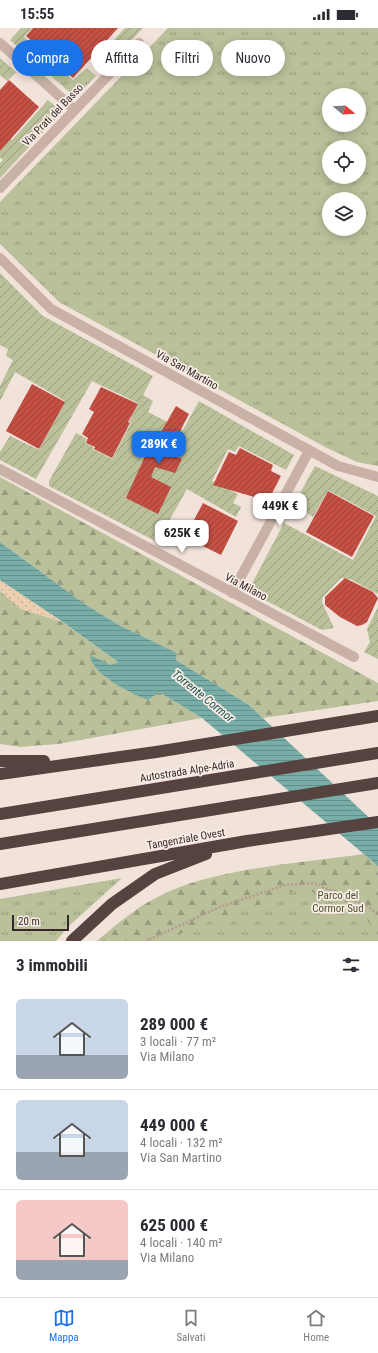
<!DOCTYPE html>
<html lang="it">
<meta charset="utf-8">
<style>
:root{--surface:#fff;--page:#f2f2f3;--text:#2b2b33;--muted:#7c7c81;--line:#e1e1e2;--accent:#1a73e8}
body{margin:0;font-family:"Roboto Condensed",sans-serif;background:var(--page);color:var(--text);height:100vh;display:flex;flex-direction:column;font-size:15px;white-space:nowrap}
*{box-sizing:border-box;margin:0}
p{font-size:13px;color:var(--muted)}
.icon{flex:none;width:22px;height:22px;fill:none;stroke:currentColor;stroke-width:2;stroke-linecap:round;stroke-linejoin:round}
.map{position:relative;height:913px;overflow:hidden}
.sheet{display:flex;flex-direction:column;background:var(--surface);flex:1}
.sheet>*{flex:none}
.guide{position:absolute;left:12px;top:12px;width:354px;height:36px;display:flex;gap:8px}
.needle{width:26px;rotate:108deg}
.tools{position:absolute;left:322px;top:60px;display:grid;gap:8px}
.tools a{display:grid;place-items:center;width:44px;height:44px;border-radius:50%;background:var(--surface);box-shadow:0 2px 10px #0003;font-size:20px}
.scale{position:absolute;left:12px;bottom:10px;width:57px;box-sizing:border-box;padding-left:4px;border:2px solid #352927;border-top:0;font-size:11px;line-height:14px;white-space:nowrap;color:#352927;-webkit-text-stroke:3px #f9ede6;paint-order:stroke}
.price{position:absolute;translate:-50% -34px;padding:0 9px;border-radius:8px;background:#fff;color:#222;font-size:13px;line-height:26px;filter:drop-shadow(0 1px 2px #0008)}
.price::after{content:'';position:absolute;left:50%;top:24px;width:12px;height:9px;margin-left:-6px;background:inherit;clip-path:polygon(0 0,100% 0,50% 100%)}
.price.selected{background:var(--accent);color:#fff}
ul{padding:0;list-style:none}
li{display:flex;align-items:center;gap:12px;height:100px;padding:0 16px}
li+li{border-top:1px solid var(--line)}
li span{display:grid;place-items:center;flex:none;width:112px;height:80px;border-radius:6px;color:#555}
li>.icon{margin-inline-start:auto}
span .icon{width:48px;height:48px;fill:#fffc;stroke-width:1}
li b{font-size:17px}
h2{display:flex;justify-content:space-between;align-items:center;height:48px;padding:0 16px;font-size:17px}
.pill{padding:0 14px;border-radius:18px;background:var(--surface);box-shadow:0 2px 10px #0003;font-size:14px;line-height:36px}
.pill.selected{background:var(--accent);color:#fff}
.status{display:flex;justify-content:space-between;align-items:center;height:28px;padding:0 20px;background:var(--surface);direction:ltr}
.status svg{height:11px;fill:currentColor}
.tabs{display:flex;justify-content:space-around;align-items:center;height:56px;border-top:1px solid var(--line);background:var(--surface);font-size:11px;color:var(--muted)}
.tabs a{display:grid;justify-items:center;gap:2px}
.tabs .selected{color:var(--accent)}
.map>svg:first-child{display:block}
</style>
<div class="status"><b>15:55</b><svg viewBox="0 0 49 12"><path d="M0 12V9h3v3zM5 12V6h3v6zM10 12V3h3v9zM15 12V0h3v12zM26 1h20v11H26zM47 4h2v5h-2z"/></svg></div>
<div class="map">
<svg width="378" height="913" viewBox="0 0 378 913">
<defs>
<pattern id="grass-tufts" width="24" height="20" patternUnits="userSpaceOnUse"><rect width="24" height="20" fill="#b9c09a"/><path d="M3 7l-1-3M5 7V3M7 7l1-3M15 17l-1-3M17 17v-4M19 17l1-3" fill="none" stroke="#979c7e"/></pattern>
<pattern id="forest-firs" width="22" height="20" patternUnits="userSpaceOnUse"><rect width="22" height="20" fill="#b9c09a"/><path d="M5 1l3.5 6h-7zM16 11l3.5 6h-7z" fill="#979c7e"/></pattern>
<pattern id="sand-dots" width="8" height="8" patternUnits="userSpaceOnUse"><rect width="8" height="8" fill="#eccfb0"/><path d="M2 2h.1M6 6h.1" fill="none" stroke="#cbb297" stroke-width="1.8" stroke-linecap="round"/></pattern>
<pattern id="garden-furrows" width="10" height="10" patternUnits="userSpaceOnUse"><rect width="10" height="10" fill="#b9c09a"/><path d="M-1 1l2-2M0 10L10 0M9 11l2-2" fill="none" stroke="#979c7e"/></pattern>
<pattern id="water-rules" width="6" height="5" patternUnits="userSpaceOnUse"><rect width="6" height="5" fill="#79aea8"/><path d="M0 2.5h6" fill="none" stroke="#648e89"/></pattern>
<pattern id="building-hatch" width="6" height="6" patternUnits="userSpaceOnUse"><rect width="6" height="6" fill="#c45044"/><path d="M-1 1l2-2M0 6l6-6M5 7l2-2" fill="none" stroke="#a04239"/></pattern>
</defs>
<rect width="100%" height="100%" fill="#f1e2da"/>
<path fill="url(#grass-tufts)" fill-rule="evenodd" d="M168,0H378V438L357,434L327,420L59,274L0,216V174ZM329,67H359V97H329ZM329,119H359V149H329ZM329,171H359V201H329Z
M52,34L73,52L87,40L96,48L81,63L69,64L39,37Z
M378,826V913H101Z
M122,850L70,897L56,913H0V871Z"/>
<path fill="url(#forest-firs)" d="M0,449L378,655V673L263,690L249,677L176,632L177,625L119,597L86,577L0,514Z
M0,563L21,581L63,594L118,634L111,638L90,627L159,664L202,690L58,716L20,719L0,716Z
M364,826L378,838V907L358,880L326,865L293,863L244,883L203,895L166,913H97C116,897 134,881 156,870C211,840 302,835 364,826Z"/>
<path fill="url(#sand-dots)" d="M0,552L63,594L21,581L0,563Z"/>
<path fill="url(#garden-furrows)" d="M21,0H32L24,9L47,29L32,31L10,12Z
M83,0L115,29L104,40L93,31L97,25L81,11Z
M125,0H143L129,15L125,12L120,16L114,12Z
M0,30L16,44L7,53L0,47Z
M48,72L62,84L0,150V135L3,132L0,129V103L12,112Z
M0,245L43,288L153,348L143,367L153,373L148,384L183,402L199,373L294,427L286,442L239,418L235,424L228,421L212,453L238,466L233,475L241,479L236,489L187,461L157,514L49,458V453L76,405L87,411L85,415L93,419V421L112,431L131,395L129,394L138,375L92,353L36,451L0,432V424L10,408L39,422L65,373L15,344L0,373V358L13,332L6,328L8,321L0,317Z
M315,438L378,468V566L350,551L341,550L323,569L322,574L334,600L322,602L248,563L284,495L353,532L376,488L328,462L313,489L294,476Z
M378,579V631L364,624L370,614L367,601Z"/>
<path fill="url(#water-rules)" d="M0,514L86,577L119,597L177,625L176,632L249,677L378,798V838L202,690L159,664L148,672C131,665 92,647 90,627L111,637L118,634L63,594L0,552Z"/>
<path fill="url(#building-hatch)" d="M33,0H118L73,50L26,8Z
M9,52L39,79L0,123V62Z
M32,356L65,374L39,421L6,403Z
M101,359L138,376L128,394L130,395L112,430L94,421L95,419L86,415L88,410L82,406L94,384L89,381Z
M176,378L189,386L174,415L180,418L175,428L182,431L175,445L155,439L151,449L171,459L158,486L126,470L147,424L149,425Z
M240,420L273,437L271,443L281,448L268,473L213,457L229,424L236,427Z
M328,463L374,488L352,529L306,504Z
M203,475L238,493L221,527L185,509Z
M345,550L373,564L378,570L367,594L362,597L357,598L340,589L325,577V569Z"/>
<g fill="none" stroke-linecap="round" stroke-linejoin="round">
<path stroke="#b49a90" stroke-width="2.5" stroke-dasharray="2 2" stroke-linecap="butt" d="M146,913L220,879L285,857L314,855L368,878L378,887"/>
<path stroke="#c9b1a6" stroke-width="10" d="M0,15L75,82
M0,160L139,15
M0,230L51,281L338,438L378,449
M0,441L354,629
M232,565L309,423"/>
<path stroke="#56423e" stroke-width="12" d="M0,733H44
M0,746L156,724L378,688
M0,786L378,725
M0,816L378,755
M0,856L247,813L378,794
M72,913L112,876L155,846L206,826"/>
</g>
<g text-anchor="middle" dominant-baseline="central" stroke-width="3.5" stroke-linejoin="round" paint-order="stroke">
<g font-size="11" fill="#352927" stroke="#f9ede6">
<text transform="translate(53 87) rotate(-46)">Via Prati del Basso</text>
<text transform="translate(187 342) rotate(29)">Via San Martino</text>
<text transform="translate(246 559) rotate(28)">Via Milano</text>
<text transform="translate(187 743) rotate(-9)">Autostrada Alpe-Adria</text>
<text transform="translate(186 811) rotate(-10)">Tangenziale Ovest</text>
</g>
<g font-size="11" fill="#4a532b" stroke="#f9ede6">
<text x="338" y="867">Parco del<tspan x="338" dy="13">Cormor Sud</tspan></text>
</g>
<g font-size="12" font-style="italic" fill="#1d5651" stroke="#f9ede6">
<text transform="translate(203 668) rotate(39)">Torrente Cormor</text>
</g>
</g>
</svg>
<div class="tools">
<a><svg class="needle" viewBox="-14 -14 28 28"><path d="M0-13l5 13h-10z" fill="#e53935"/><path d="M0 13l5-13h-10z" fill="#7c7c81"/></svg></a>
<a><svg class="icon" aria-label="locate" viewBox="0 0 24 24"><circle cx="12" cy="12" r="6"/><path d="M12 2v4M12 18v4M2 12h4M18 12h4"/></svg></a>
<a><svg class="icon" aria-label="layers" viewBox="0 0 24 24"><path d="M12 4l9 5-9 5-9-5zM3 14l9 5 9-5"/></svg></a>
</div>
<div class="scale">20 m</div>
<b class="price selected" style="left:159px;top:437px">289K €</b>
<b class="price" style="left:280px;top:499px">449K €</b>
<b class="price" style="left:182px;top:526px">625K €</b>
<div class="guide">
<a class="pill selected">Compra</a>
<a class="pill">Affitta</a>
<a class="pill">Filtri</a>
<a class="pill">Nuovo</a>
</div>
</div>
<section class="sheet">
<h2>3 immobili<svg class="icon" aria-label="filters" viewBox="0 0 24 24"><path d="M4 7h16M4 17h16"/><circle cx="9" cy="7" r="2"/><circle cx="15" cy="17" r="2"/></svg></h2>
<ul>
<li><span style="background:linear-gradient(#c9d6e8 70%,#9aa5b1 0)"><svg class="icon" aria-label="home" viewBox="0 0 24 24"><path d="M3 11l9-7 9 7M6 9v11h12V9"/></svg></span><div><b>289 000 €</b><p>3 locali · 77 m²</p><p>Via Milano</p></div></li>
<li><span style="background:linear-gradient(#c9d6e8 65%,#9aa5b1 0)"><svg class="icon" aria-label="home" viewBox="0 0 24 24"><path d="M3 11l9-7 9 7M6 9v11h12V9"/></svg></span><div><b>449 000 €</b><p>4 locali · 132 m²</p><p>Via San Martino</p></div></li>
<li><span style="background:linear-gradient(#f6c9c9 75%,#9aa5b1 0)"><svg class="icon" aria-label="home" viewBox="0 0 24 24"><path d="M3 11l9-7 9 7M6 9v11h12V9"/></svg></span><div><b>625 000 €</b><p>4 locali · 140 m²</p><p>Via Milano</p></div></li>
</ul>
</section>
<nav class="tabs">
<a class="selected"><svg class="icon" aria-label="map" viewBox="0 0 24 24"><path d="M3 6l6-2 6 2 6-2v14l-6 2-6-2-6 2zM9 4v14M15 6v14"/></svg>Mappa</a>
<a><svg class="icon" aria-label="saved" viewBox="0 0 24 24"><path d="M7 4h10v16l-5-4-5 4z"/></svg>Salvati</a>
<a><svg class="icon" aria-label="home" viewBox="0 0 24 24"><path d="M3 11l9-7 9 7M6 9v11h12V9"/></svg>Home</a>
</nav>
